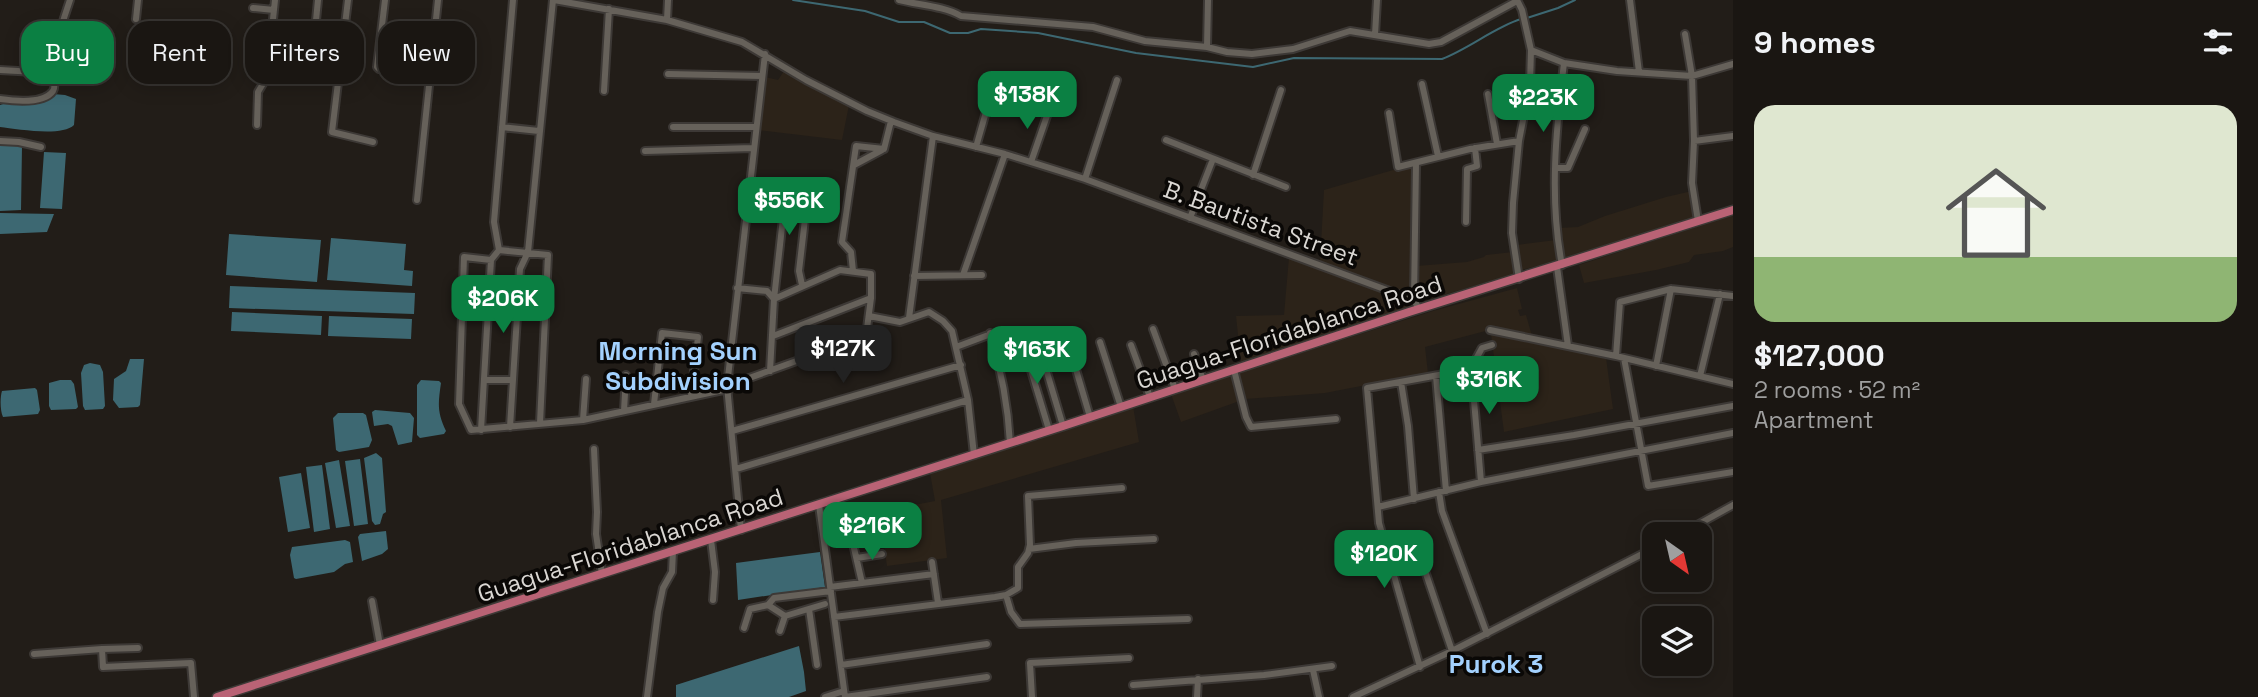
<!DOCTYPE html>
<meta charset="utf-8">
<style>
:root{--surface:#1a1612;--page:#231f1b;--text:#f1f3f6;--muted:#9f9f9f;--line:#383532;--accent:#0b8043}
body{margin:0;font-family:"Space Grotesk",sans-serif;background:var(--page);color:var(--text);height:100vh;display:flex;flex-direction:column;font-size:26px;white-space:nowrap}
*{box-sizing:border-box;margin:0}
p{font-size:23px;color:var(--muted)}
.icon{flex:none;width:38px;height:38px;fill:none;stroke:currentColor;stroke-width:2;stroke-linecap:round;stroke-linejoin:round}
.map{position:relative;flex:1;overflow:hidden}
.sheet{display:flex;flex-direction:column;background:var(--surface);width:525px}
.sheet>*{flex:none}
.hud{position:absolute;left:21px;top:21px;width:665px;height:63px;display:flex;gap:14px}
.needle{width:46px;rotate:146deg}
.buttons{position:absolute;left:1642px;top:522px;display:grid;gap:14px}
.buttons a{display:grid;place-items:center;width:70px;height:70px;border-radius:14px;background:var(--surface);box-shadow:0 4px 18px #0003,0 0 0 2px var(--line);font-size:35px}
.price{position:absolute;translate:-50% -60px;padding:0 16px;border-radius:14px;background:var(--accent);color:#fff;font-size:23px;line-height:46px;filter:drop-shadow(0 2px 4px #0008)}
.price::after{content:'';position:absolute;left:50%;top:42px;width:21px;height:16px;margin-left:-10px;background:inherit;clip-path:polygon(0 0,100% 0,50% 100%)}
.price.on{background:#222;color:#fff}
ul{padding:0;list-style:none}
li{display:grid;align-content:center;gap:14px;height:371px;padding:0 21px}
li span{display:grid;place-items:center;height:217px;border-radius:21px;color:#555}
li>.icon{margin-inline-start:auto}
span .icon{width:126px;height:126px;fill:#fffc;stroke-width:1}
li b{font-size:30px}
h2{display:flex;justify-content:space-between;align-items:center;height:84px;padding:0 21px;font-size:30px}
.chip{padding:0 24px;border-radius:21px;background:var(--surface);box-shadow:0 4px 18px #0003,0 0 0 2px var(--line);font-size:24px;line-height:63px}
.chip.on{background:var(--accent);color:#fff}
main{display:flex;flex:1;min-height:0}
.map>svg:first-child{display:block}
</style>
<main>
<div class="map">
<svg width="1733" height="697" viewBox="0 0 1733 697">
<rect width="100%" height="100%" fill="#221d18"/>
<path fill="#2c2319" d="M784,71L807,85L849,105L842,140L757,130L765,77L778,80Z
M1407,166L1412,169V297L1320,262L1324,190Z
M1692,191L1696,217L1563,259L1558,228L1578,227L1605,216L1666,197Z
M1733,215V247L1723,251L1694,255L1689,262L1656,270L1584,283L1579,265Z
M1556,240L1559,261L1521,270L1517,245Z
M1513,252L1515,274L1423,301L1418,299L1416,266L1467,262L1484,257L1486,255Z
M1289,257L1411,300L1412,305L1409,308L1241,363L1236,316L1284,315Z
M1517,288L1522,309L1518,310L1520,316L1526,315L1532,336L1493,329L1425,347L1428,373L1325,393L1245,399L1181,422L1171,394L1433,311Z
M1491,334L1606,358L1613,409L1504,432Z
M1133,406L1139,442L941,500L947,558L887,566L880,516L914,511V505L935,501L930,473Z"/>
<path fill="#3d6872" d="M53,94L65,95L76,99L74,125C62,137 17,129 0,127V105C20,97 35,109 53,94Z
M0,144L22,146L21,210L0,211Z
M44,152L66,153L62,209L40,208Z
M0,213L54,214L47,232L0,234Z
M229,234L321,240L317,282L226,275Z
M331,238L406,244L404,270L413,271L412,286L327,280Z
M230,286L415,293L414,314L229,308Z
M232,312L322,316L321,335L231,331Z
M329,316L412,319L411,339L328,336Z
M130,359H144L140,405L138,407L119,408L113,400L114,379L126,371Z
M90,363L100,365L103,372L105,406L103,409L85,410L83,406L81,373L84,365Z
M60,380H71L74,384L78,407L76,409L51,410L49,406V383Z
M421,380L439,381L441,383C438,404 437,412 446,431L444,434L420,438L417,435V385Z
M35,388L37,390L40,410L38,414L3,417C0,411 0,397 2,391Z
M375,410L410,413L414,418L412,442L398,445L392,426L388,424L374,426L372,412Z
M338,413H363L366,415L372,440L369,447L339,452L336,450L333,418Z
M376,453L382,458L386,512L383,514L380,524L375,525L372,521L364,458Z
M360,459L368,524L354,526L345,461Z
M339,460L350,526L336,528L325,463Z
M322,465L330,529L314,532L306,467Z
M301,473L310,528L288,532L279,477Z
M386,531L388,549L382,554L362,561L358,537L360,534Z
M345,540L350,542L353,562L345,564L334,572L296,579L294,578L290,555L292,547Z
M820,552L825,587L738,600L736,563Z
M799,646L804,672L806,691L789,697H676V685Z"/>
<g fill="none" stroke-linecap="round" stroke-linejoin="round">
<path stroke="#3d6872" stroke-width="2" d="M793,0L865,11L899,22H924L950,33H968L981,29L1038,33L1136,53L1253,67L1294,58L1442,59C1470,48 1495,27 1521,19
M1527,18L1558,8L1575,0"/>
<g stroke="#3d3936" stroke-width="10">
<path id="minor" d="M348,0L332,132L373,142
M385,0L377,67L379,69L395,71
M554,0L667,20L742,42L806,80L867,111L894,122L933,136L1005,154L1085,179L1414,300L1419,309
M899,0C919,5 944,6 961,16L1093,27L1145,41L1207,47L1227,52L1252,54L1293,49L1350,31L1429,44L1441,42L1515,2H1518L1522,10L1531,50L1530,84L1519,141L1513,203L1512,233L1519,279
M1630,0L1639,72
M253,8L274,10
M136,19L138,0
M667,20L668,0
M1685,34L1692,76L1694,141L1692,183L1698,221
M1375,35L1377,0
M1207,47L1208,0
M1531,50L1564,63L1617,71L1692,76L1733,64
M313,51L318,0
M0,70L53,73
M668,74L762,76
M1422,84L1438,156
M604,91L609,9
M1488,94L1497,144
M0,99C14,101 44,104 53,91C57,85 52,77 53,70C56,47 62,22 70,0
M1389,113L1398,167L1470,149L1519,141
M257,125L258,92L267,77L275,0
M502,127L539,131
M673,127H756
M1166,140L1286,187
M0,141L19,142L41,147
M1694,141L1733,136
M976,147L986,112
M645,151L753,148
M1031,162L1049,110
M854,165L882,150
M1556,168H1568L1585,129
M1253,175L1281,90
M1085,179L1117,80
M773,190L808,193L799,271L802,285
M417,200L438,0
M1190,218L1213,159
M1466,222L1467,169L1477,166L1475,148
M499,250L494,222L513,0
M491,260L464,257L459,404L471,430L583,420L723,390L727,386L866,336L871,298V274L840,270L774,299L767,291L737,288
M1562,265C1549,199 1556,129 1564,63
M1557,267L1568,346
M853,271L851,252L842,242L856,146L884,149L891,121
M963,275L1005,154
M914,276L982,275
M490,280L519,283
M1414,300L1416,164
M869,316L900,322L929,312L943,321L952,331L968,400L974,455
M909,318L933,136
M1153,329L1175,389
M1490,330L1616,356L1733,384
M990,333C1001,369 1008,405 1010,443
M773,336L871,298
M1037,339L1063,426
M1067,339L1090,417
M1100,342L1121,407
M1131,345L1150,397
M956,347L991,334
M1194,354L1203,380
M1616,356L1620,302L1671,289L1733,296
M1027,357L1049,430
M1624,358L1648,486L1733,472
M1656,366L1671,289
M1234,370L1246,417L1251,427L1336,419
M770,371L774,299L786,191
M1436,376L1446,491
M1700,376L1720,294
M484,380H513
M1401,382L1408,426L1414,499
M654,404L662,333L698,337L691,396
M624,411L626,375
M583,420L586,379
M510,427L520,269L528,252L553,0
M481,430L491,260L499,250L548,255L540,423
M732,431L961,365
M594,449L597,512L596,534L602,574
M1478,450L1574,435L1733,406
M736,469L968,400
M1481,482L1472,377V366L1482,348L1492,345
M1439,492L1442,511L1487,634
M819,505L845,697
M1378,507L1481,482L1733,433
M741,530L727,386L765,54
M1681,534L1733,505
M711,540L715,572L713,600
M854,548L862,583
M1029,549L1076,543L1154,539
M857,558L882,554
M932,562L938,603
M1422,562L1452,651
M830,587L934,574
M1006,595L1011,612L1020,624L1188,619
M372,601L380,645
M768,605L774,598L831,591
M809,609L817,665
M834,617L995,597L1006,595L1018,588V567L1028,553L1030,545L1028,496L1122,488
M744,628L750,609L768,605L785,616
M780,631L785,616L825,604
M102,649L138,648
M34,654L102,649L103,667L191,663L194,697
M841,665L987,644
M1420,667L1379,523L1367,388L1472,369
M1313,670L1319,697
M1133,685L1264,675L1332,666
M647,697L658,612L663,588L672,572L673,551
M825,697L844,691
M845,697L987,677
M1032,697L1030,663L1129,658
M1197,697L1198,679
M1353,697L1452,651L1654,548"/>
</g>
<g stroke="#3d3936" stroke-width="11">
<path id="major" d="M217,697L1063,426L1409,312L1733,210"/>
</g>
<use href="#minor" stroke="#66615a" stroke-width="6"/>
<use href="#major" stroke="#b96375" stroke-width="8"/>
</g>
<g text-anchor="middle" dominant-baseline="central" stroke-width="7" stroke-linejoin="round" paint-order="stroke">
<g font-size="24" fill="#dad7d3" stroke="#0a0806">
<text transform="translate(1261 223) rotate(20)">B. Bautista Street</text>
<text transform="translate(1289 332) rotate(-18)">Guagua-Floridablanca Road</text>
<text transform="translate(630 545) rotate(-18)">Guagua-Floridablanca Road</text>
</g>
<g font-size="26" font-weight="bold" fill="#a3d1fe" stroke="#0a0806">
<text x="678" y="351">Morning Sun<tspan x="678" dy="30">Subdivision</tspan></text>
<text x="1496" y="664">Purok 3</text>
</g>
</g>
</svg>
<div class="buttons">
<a><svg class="needle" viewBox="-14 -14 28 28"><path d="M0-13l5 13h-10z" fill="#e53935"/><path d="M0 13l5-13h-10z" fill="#9f9f9f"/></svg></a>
<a><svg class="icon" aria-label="layers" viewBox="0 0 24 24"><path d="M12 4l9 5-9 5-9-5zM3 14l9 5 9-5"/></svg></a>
</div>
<b class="price" style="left:1027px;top:131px">$138K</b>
<b class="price" style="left:1543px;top:134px">$223K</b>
<b class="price" style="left:789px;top:237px">$556K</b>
<b class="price" style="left:503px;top:335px">$206K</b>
<b class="price on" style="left:843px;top:385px">$127K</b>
<b class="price" style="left:1037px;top:386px">$163K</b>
<b class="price" style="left:1489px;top:416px">$316K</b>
<b class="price" style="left:872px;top:562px">$216K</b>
<b class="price" style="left:1384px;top:590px">$120K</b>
<div class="hud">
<a class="chip on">Buy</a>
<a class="chip">Rent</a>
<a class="chip">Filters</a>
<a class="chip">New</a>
</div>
</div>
<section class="sheet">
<h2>9 homes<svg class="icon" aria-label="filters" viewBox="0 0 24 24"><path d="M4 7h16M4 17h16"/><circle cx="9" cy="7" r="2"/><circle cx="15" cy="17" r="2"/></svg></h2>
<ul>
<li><span style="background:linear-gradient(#dfe7d0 70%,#8fb573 0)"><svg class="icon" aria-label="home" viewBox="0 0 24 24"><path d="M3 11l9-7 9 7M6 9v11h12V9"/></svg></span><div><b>$127,000</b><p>2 rooms · 52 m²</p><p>Apartment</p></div></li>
</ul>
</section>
</main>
